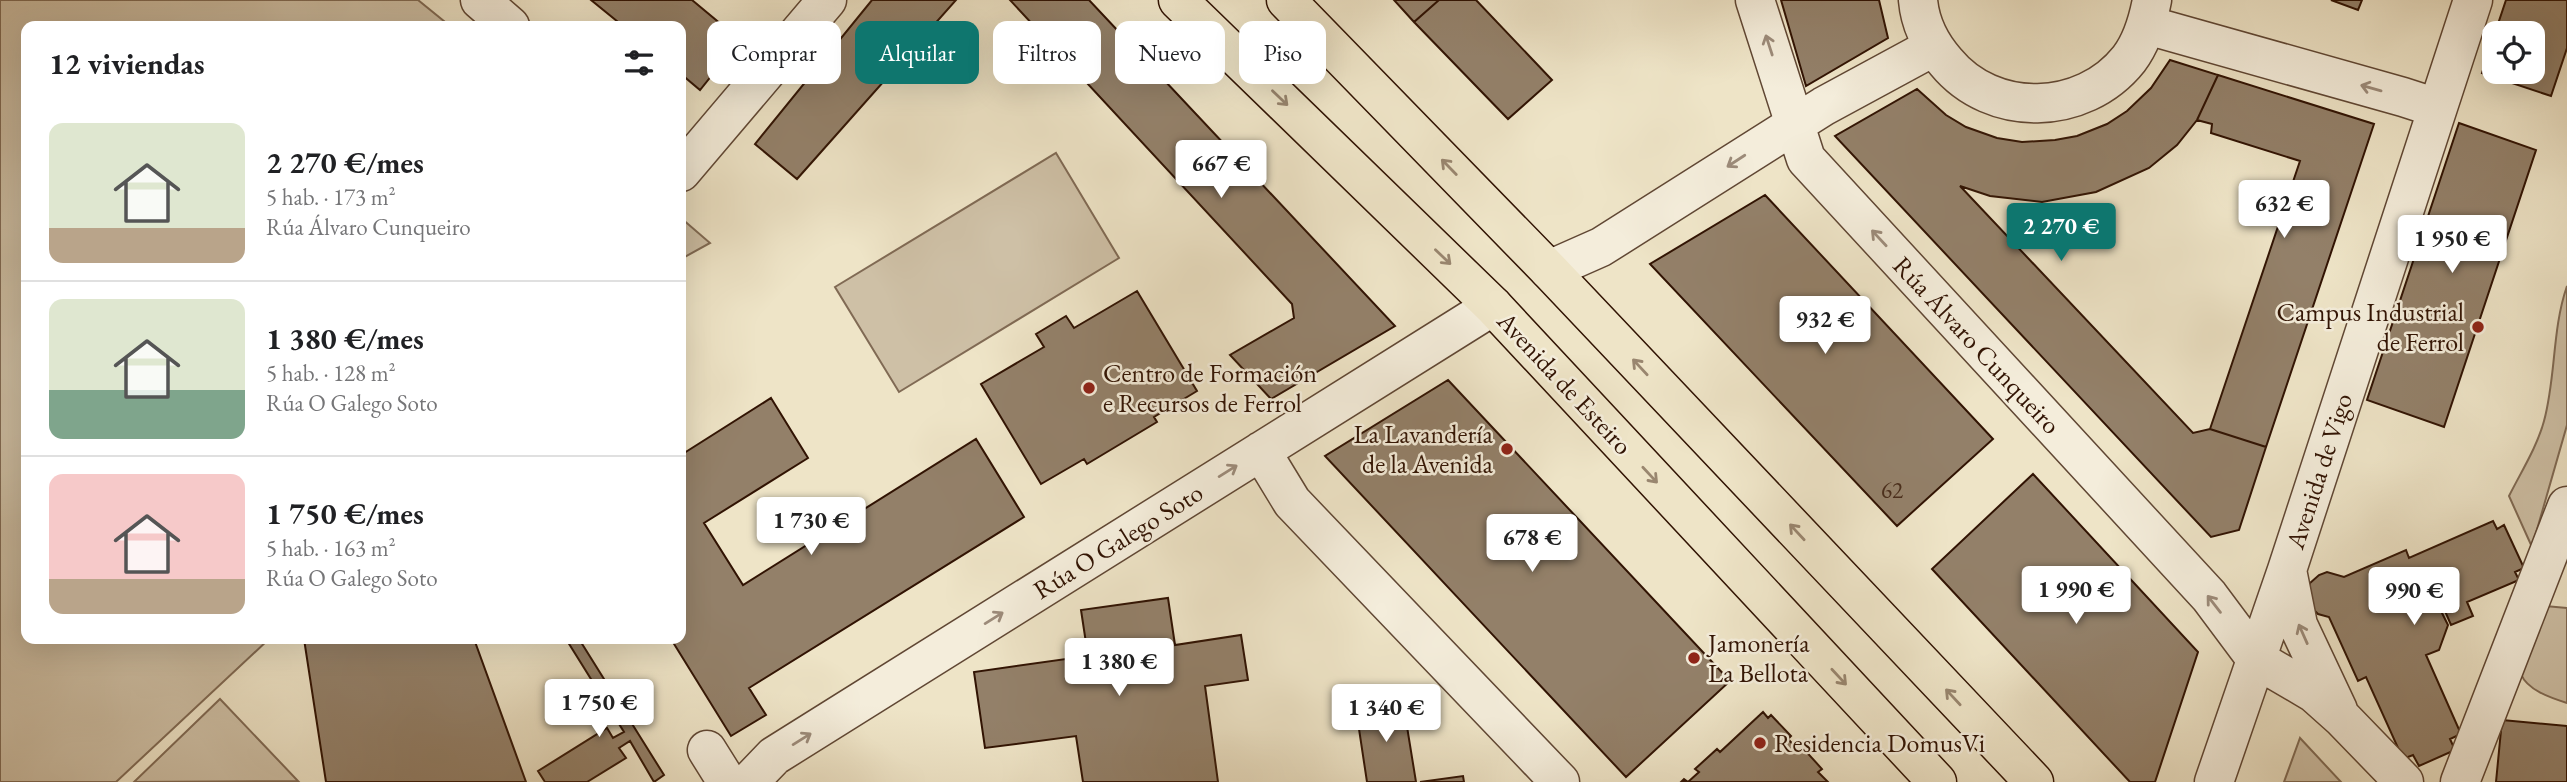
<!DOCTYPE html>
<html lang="es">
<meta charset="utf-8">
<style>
:root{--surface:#fff;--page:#f6f6f6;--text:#202124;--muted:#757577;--line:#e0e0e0;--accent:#0f766e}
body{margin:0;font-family:"EB Garamond",serif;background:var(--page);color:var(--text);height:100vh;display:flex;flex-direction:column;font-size:26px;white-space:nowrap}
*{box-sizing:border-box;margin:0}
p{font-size:23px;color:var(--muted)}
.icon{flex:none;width:38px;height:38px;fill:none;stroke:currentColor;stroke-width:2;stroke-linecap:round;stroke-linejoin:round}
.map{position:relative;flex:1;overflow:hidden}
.side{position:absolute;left:21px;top:21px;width:665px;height:623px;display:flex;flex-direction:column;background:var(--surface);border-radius:14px;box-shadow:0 7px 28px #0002}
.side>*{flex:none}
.banner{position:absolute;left:707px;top:21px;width:665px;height:63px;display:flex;gap:14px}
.controls{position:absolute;left:2482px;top:21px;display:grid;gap:14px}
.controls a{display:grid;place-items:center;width:63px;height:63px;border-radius:14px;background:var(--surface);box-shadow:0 7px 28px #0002;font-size:35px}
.price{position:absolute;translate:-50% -60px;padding:0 16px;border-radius:7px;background:#fff;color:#222;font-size:23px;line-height:46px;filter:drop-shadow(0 2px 4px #0008)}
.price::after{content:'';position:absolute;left:50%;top:42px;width:21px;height:16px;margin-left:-10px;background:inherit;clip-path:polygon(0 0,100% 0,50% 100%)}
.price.selected{background:var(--accent);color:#fff}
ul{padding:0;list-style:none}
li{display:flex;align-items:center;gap:21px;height:175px;padding:0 28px}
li+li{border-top:2px solid var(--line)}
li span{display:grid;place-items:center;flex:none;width:196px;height:140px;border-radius:14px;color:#555}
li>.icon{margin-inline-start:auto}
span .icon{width:84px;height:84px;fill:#fffc;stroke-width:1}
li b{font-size:30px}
h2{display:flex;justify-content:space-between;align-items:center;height:84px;padding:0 28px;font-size:30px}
.pill{padding:0 24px;border-radius:14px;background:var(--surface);box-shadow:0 7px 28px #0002;font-size:24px;line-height:63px}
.pill.selected{background:var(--accent);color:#fff}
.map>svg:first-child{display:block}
</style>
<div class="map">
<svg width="2567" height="782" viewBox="0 0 2567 782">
<rect width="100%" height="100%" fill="#eee4c7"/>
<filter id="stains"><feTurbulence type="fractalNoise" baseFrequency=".00286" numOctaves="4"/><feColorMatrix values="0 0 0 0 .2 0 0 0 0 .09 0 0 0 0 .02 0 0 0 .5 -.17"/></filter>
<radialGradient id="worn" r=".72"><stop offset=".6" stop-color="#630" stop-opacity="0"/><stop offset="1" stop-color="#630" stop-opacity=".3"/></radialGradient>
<path fill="#cec0a6" stroke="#806a54" stroke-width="2" d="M0,0H418L450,26H26V639H269L116,782H0Z
M1056,153L1119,258L899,392L835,287Z
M681,218L710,243L681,259Z
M2567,286V425L2532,547L2509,496C2521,472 2537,447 2544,421C2556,377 2552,329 2567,286Z
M2545,606L2567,608V703C2551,698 2527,690 2521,674Z
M220,699L298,781L134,782Z
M2300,738L2341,782H2284Z"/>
<path fill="#938069" stroke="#311303" stroke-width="2" d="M591,0H692L740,40L700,90L681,74V26H623Z
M872,0H956L797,179L755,144Z
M1010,0H1089L1395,326L1271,399L1230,355L1294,318L1292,304Z
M1394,0H1439L1414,22Z
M1439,0H1476L1552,80L1508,119L1414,22Z
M1781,0H1879L1888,38L1806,86Z
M2331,0H2362L2358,10Z
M2506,0H2567V48L2551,96L2482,73L2494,36V72H2532V33H2495Z
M2170,60L2218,75L2197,120L2177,145L2149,168L2096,192L2042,202L1990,196L1960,186L2193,433L2210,429L2266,447L2239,530L2211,537L1835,136L1917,89L1946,115L1966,127L1997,138L2022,142L2055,140L2077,136L2107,124L2127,111L2151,88Z
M2218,75L2374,124L2266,447L2210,429L2300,161L2211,133L2212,124L2197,120Z
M2459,123L2536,150L2444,427L2367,400Z
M1765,195L1993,439L1897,526L1650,264Z
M1137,291L1197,391L1154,417L1157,422L1087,464L1084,459L1041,484L981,384L1044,347L1036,334L1066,316L1074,328Z
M1448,380L1730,681L1626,777L1325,456Z
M771,398L808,458L704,523L743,585L976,439L1024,517L749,688L766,715L731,736L671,639H681V455Z
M2033,474L2198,652L2155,782H2130L1932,569Z
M2493,521L2497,529L2504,525L2524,568L2515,572L2519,580L2467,602L2473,616L2451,625L2445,611L2442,613L2448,625L2439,650L2426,655L2461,734L2450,739L2455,750L2419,766L2413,755L2403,759L2366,677L2358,681L2329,617L2318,614L2310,606L2308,590L2310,583L2319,575L2327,572L2344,577L2406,550L2409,558Z
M1168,598L1175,645L1241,635L1248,680L1205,686L1218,782H1083L1076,736L985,748L974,672L1088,656L1081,610Z
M304,639H474L526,782H326Z
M566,639H579L664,775L654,782L630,741L619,748L626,758L587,782H545L538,771L607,728L613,738L624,732Z
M1403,702L1416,782H1367L1356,709Z
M1763,712L1768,718L1771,715L1791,736L1788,739L1798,750L1802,747L1822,769L1818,772L1828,782H1681L1684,779L1688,782L1699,772L1695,769L1717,749L1720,752Z
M2502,720L2567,726V782H2496Z
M1463,776L1464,782H1420Z"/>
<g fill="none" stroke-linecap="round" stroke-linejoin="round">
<g stroke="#604734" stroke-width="41">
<path id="minor" d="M480,0L510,26
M1755,0L1806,159L2209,596L2256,659L2314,693L2342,718L2404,782
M1918,0C1920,23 1931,45 1946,62C1992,118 2083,117 2129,59C2142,42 2148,21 2152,0
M2147,25L2403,97L2437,108
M681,172L827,0
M1549,270L1601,247L1824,106L1933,47
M1261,451L1292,502L1560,782
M2287,570L2298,625L2338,710
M707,750L727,782
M749,782L774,756L1493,306
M2214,782L2287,570L2473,0
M2460,782L2567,506"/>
</g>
<g stroke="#311303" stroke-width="41">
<path id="major" d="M1178,0L1493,306L1937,782
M1286,0L1549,270L2034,782"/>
</g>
<use href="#minor" stroke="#f4eddb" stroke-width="38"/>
<use href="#major" stroke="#eee4c7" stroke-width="38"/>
</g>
<defs><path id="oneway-shaft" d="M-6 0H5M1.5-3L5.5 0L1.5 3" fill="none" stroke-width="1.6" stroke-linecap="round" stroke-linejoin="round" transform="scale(1.75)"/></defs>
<g stroke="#9c8b7a">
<use href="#oneway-shaft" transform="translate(1769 45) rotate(-108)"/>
<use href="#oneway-shaft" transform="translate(2371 88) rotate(-164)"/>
<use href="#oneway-shaft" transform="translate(1736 161) rotate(147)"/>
<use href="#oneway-shaft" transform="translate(1879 238) rotate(-133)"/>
<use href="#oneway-shaft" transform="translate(1228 471) rotate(-32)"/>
<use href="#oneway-shaft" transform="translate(2214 604) rotate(-128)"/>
<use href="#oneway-shaft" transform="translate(994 618) rotate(-32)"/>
<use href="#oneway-shaft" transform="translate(2303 634) rotate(-114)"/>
<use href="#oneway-shaft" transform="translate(802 739) rotate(-32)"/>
</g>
<g stroke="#99866f">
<use href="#oneway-shaft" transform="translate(1280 98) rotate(44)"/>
<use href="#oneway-shaft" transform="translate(1449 167) rotate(-134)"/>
<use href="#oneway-shaft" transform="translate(1443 257) rotate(44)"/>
<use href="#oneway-shaft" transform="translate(1640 367) rotate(-133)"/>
<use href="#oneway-shaft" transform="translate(1650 475) rotate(47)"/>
<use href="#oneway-shaft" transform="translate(1797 532) rotate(-133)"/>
<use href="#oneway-shaft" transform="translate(1839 677) rotate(47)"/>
<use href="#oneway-shaft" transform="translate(1953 697) rotate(-133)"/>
</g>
<g fill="#8f2418" stroke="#f4eddb" stroke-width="2.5">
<circle cx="2478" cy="327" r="7"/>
<circle cx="1089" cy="388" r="7"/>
<circle cx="1507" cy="449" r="7"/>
<circle cx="1694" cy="658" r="7"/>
<circle cx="1760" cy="743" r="7"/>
</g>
<g text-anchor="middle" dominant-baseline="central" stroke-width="5" stroke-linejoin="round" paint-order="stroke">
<g font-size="23" fill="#4a2e1c">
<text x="1892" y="490">62</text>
</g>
<g font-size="26" fill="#311303" stroke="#f4eddb" text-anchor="start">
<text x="2464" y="312" text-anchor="end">Campus Industrial<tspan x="2464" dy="30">de Ferrol</tspan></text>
<text x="1103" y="373">Centro de Formación<tspan x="1103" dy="30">e Recursos de Ferrol</tspan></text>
<text x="1493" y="434" text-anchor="end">La Lavandería<tspan x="1493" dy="30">de la Avenida</tspan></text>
<text x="1708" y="643">Jamonería<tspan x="1708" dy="30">La Bellota</tspan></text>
<text x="1774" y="743">Residencia DomusVi</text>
</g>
<g font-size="26" fill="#311303" stroke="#f4eddb">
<text transform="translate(1977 345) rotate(47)">Rúa Álvaro Cunqueiro</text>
<text transform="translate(1565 383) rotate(47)">Avenida de Esteiro</text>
<text transform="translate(2319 471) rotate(-72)">Avenida de Vigo</text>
<text transform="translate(1118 541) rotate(-32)">Rúa O Galego Soto</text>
</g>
</g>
<rect width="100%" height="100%" filter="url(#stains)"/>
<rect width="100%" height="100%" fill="url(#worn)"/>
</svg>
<div class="controls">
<a><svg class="icon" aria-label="locate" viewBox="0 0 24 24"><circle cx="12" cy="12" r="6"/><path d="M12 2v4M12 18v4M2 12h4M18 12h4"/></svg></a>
</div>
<b class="price" style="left:1221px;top:200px">667 €</b>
<b class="price" style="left:2284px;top:240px">632 €</b>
<b class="price selected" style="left:2061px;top:263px">2 270 €</b>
<b class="price" style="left:2452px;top:275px">1 950 €</b>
<b class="price" style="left:1825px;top:356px">932 €</b>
<b class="price" style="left:811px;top:557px">1 730 €</b>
<b class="price" style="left:1532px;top:574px">678 €</b>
<b class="price" style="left:2076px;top:626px">1 990 €</b>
<b class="price" style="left:2414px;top:627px">990 €</b>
<b class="price" style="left:1119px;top:698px">1 380 €</b>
<b class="price" style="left:599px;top:739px">1 750 €</b>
<b class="price" style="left:1386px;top:744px">1 340 €</b>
<div class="banner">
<a class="pill">Comprar</a>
<a class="pill selected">Alquilar</a>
<a class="pill">Filtros</a>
<a class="pill">Nuevo</a>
<a class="pill">Piso</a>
</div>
<section class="side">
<h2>12 viviendas<svg class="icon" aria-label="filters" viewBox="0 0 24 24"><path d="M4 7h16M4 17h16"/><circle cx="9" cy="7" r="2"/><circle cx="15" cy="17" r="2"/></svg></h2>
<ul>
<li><span style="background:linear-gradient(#dfe7d0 75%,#b9a48a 0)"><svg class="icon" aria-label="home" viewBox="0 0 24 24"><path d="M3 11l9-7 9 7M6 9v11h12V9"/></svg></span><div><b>2 270 €/mes</b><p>5 hab. · 173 m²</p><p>Rúa Álvaro Cunqueiro</p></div></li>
<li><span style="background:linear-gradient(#dfe7d0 65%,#7fa58c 0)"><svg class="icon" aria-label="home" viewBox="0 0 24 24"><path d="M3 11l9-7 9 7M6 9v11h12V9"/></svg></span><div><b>1 380 €/mes</b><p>5 hab. · 128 m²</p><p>Rúa O Galego Soto</p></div></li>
<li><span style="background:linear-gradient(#f6c9c9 75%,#b9a48a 0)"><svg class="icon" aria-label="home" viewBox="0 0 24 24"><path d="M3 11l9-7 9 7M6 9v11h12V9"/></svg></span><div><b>1 750 €/mes</b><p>5 hab. · 163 m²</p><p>Rúa O Galego Soto</p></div></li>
</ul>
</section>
</div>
